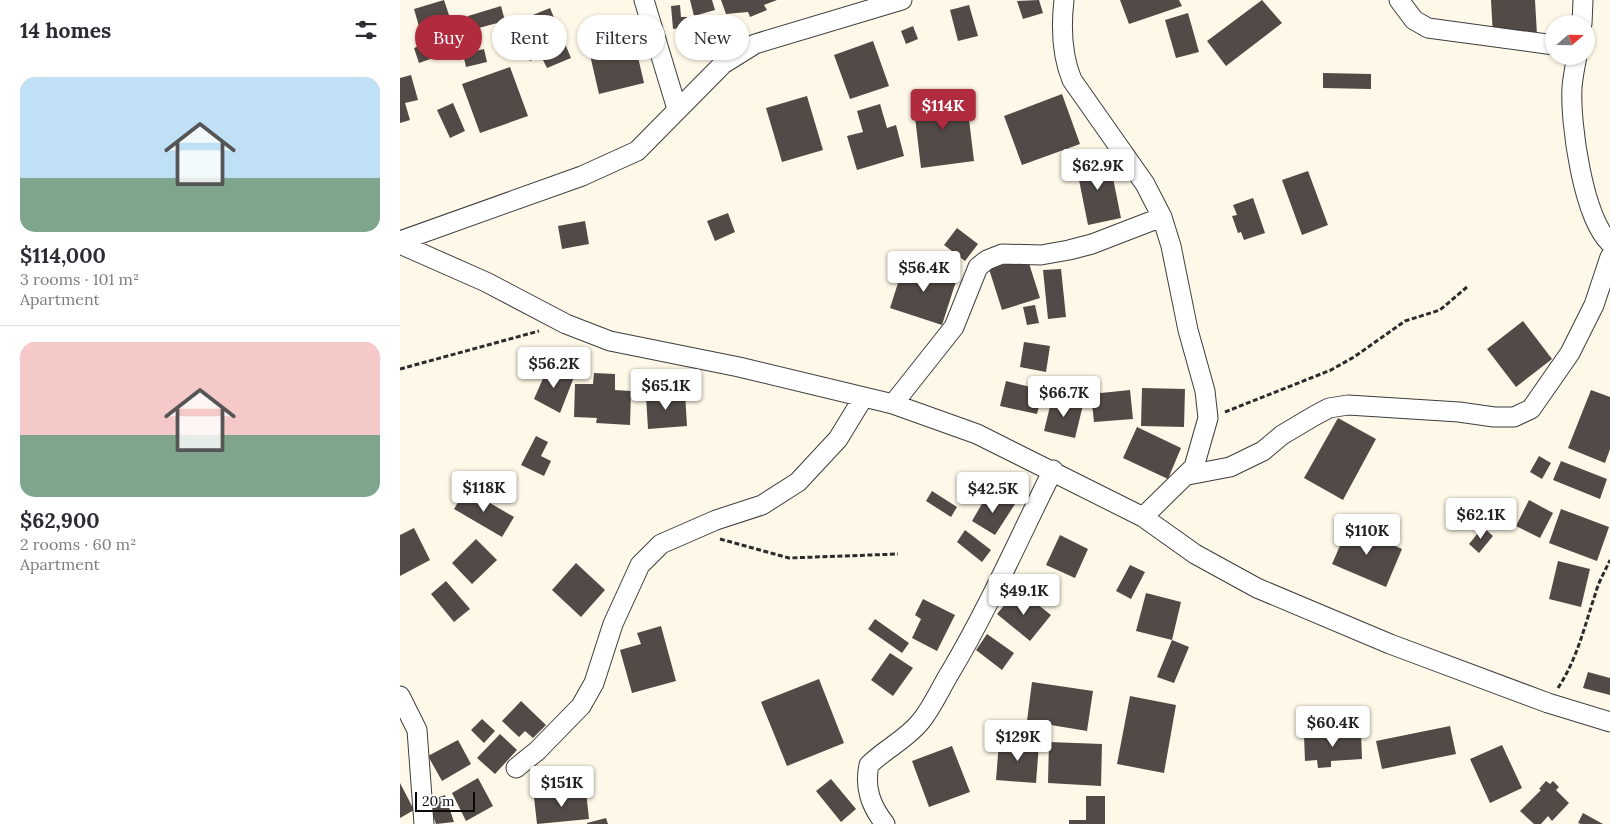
<!DOCTYPE html>
<meta charset="utf-8">
<style>
:root{--surface:#fff;--page:#f7f7f7;--text:#2b2b33;--muted:#7c7c81;--line:#e1e1e2;--accent:#b12b3e}
body{margin:0;font-family:Lora,serif;background:var(--page);color:var(--text);height:100vh;display:flex;flex-direction:column;font-size:19px;white-space:nowrap}
*{box-sizing:border-box;margin:0}
p{font-size:16px;color:var(--muted)}
.icon{flex:none;width:28px;height:28px;fill:none;stroke:currentColor;stroke-width:2;stroke-linecap:round;stroke-linejoin:round}
.map{position:relative;flex:1;overflow:hidden}
.side{display:flex;flex-direction:column;background:var(--surface);width:400px}
.side>*{flex:none}
.guide{position:absolute;left:15px;top:15px;width:475px;height:45px;display:flex;gap:10px}
.needle{width:32px;rotate:70deg}
.controls{position:absolute;left:1145px;top:15px;display:grid;gap:10px}
.controls a{display:grid;place-items:center;width:50px;height:50px;border-radius:50%;background:var(--surface);box-shadow:0 1px 4px #0004;font-size:25px}
.scale{position:absolute;left:15px;bottom:12px;width:60px;box-sizing:border-box;padding-left:5px;border:2px solid #0a0a0a;border-top:0;font-size:14px;line-height:18px;white-space:nowrap;color:#0a0a0a;-webkit-text-stroke:4px #fff;paint-order:stroke}
.price{position:absolute;translate:-50% -42px;padding:0 11px;border-radius:5px;background:#fff;color:#222;font-size:16px;line-height:32px;filter:drop-shadow(0 1px 2px #0008)}
.price::after{content:'';position:absolute;left:50%;top:30px;width:15px;height:11px;margin-left:-8px;background:inherit;clip-path:polygon(0 0,100% 0,50% 100%)}
.price.current{background:var(--accent);color:#fff}
ul{padding:0;list-style:none}
li{display:grid;align-content:center;gap:10px;height:265px;padding:0 20px}
li+li{border-top:1px solid var(--line)}
li span{display:grid;place-items:center;height:155px;border-radius:15px;color:#555}
li>.icon{margin-inline-start:auto}
span .icon{width:90px;height:90px;fill:#fffc;stroke-width:1}
li b{font-size:21px}
h2{display:flex;justify-content:space-between;align-items:center;height:60px;padding:0 20px;font-size:21px}
.pill{padding:0 18px;border-radius:22px;background:var(--surface);box-shadow:0 1px 4px #0004;font-size:18px;line-height:45px}
.pill.current{background:var(--accent);color:#fff}
main{display:flex;flex:1;min-height:0}
.map>svg:first-child{display:block}
</style>
<main>
<section class="side">
<h2>14 homes<svg class="icon" aria-label="filters" viewBox="0 0 24 24"><path d="M4 7h16M4 17h16"/><circle cx="9" cy="7" r="2"/><circle cx="15" cy="17" r="2"/></svg></h2>
<ul>
<li><span style="background:linear-gradient(#bfe0f5 65%,#7fa58c 0)"><svg class="icon" aria-label="home" viewBox="0 0 24 24"><path d="M3 11l9-7 9 7M6 9v11h12V9"/></svg></span><div><b>$114,000</b><p>3 rooms · 101 m²</p><p>Apartment</p></div></li>
<li><span style="background:linear-gradient(#f6c9c9 60%,#7fa58c 0)"><svg class="icon" aria-label="home" viewBox="0 0 24 24"><path d="M3 11l9-7 9 7M6 9v11h12V9"/></svg></span><div><b>$62,900</b><p>2 rooms · 60 m²</p><p>Apartment</p></div></li>
</ul>
</section>
<div class="map">
<svg width="1210" height="824" viewBox="0 0 1210 824">
<rect width="100%" height="100%" fill="#fef8e8"/>
<path fill="#524a47" d="M44,0L51,21L20,30L14,9Z
M290,0H312L315,10L294,16Z
M321,0H377L364,5L367,10L350,17L348,12L326,14Z
M639,0L643,13L623,19L617,1Z
M720,0H779L782,6L729,24Z
M862,0L882,23L826,66L807,41Z
M1091,0H1135L1137,35L1093,37Z
M280,5L281,17H287L288,27L273,29L271,6Z
M569,5L578,36L558,41L550,10Z
M101,6L105,21L71,30L68,16Z
M150,8L171,58L147,68L141,56L130,61L118,32L132,26L128,17Z
M788,13L799,52L776,58L765,20Z
M513,26L518,39L506,44L501,31Z
M56,32L59,41L44,45L42,35Z
M33,41L39,56L19,63L14,48Z
M473,41L489,86L450,99L434,55Z
M235,44L244,83L199,94L190,55Z
M84,49L87,62L66,67L63,54Z
M110,67L128,116L80,133L62,84Z
M923,73L971,74V89L923,88Z
M11,75L18,100L5,103L10,120L0,123V78Z
M566,94L574,161L521,168L513,100Z
M662,94L680,144L622,165L604,116Z
M407,96L423,150L382,162L366,108Z
M53,103L65,131L50,138L37,110Z
M480,104L487,128L496,125L504,156L457,170L447,136L463,132L457,111Z
M709,158L721,218L688,225L676,165Z
M908,171L928,225L902,235L882,180Z
M853,198L865,233L844,240L841,232L838,233L832,216L837,215L833,205Z
M328,213L335,232L315,241L307,221Z
M185,221L189,244L162,249L158,226Z
M557,228L578,244L565,261L544,245Z
M627,257L640,298L602,310L589,269Z
M505,261L557,278L542,325L490,308Z
M661,269L666,317L648,319L643,270Z
M635,305L639,323L627,325L623,307Z
M1123,321L1152,359L1116,387L1087,349Z
M624,342L650,346L646,372L620,367Z
M148,367L174,377L160,413L134,399Z
M194,373L215,374V390L231,391L230,425L196,423L197,418L174,417L175,384H193Z
M606,381L643,390L637,414L600,406Z
M742,388L785,389L784,427L741,426Z
M730,390L733,419L694,422L691,394Z
M1191,390L1210,397V449L1205,463L1168,448Z
M285,393L287,426L248,429L246,396Z
M652,398L683,405L675,438L644,431Z
M938,418L976,439L943,500L904,478Z
M737,427L781,448L768,479L723,458Z
M136,436L148,442L141,456L151,461L144,476L121,465Z
M1139,456L1151,463L1142,479L1130,472Z
M1161,461L1207,479L1200,499L1153,480Z
M66,489L114,517L102,537L54,509Z
M532,491L557,507L551,517L526,501Z
M587,495L596,501L600,495L615,504L595,535L572,521Z
M1129,500L1153,513L1140,538L1116,526Z
M1161,509L1209,527L1197,561L1149,543Z
M949,525L1002,549L986,587L932,564Z
M1083,527L1093,536L1079,553L1069,544Z
M14,528L30,560L0,576V535Z
M565,530L591,550L582,562L557,542Z
M660,535L688,549L675,578L646,565Z
M76,539L97,560L72,584L52,563Z
M1158,561L1190,569L1181,607L1149,599Z
M176,563L205,590L181,617L152,590Z
M730,565L745,572L731,599L716,591Z
M46,581L70,609L54,622L31,594Z
M622,592L651,615L630,641L597,614L611,597L615,601Z
M746,593L781,602L772,640L736,631Z
M523,599L555,615L537,651L512,638L521,619L515,615Z
M475,619L509,643L502,653L468,629Z
M261,626L276,681L232,693L220,650L241,644L237,633Z
M587,634L614,653L602,670L576,650Z
M772,640L789,647L774,683L757,677Z
M490,653L513,668L493,696L471,680Z
M1188,672L1210,678V695L1183,688Z
M419,679L444,743L387,766L361,702Z
M632,682L693,691L687,731L627,721Z
M730,696L776,705L764,773L717,764Z
M121,701L146,725L133,738L125,731L119,737L102,721Z
M82,719L95,731L84,743L71,730Z
M1050,726L1056,754L982,769L976,741Z
M961,732L962,759L931,761V767L918,768L917,760L905,761L904,736Z
M100,734L117,750L95,774L77,758Z
M58,740L71,764L42,781L28,756Z
M599,742L639,744L636,783L596,780Z
M649,742L702,744L701,786L648,783Z
M1102,745L1122,788L1090,803L1070,759Z
M552,746L570,792L529,807L512,761Z
M78,778L93,806L66,821L52,793Z
M431,779L456,809L441,822L416,791Z
M1146,781L1150,784L1153,781L1159,787L1156,790L1169,803L1152,821L1148,816L1141,824H1134L1120,811L1141,790L1139,789Z
M0,783L14,810L0,818Z
M186,791L189,819L137,824L134,797Z
M45,795L54,822L36,824L28,801Z
M686,796H705V824H669V820H686Z
M1183,813L1203,824H1181L1178,823Z
M206,818L208,824H187V823Z"/>
<g fill="none" stroke-linecap="round" stroke-linejoin="round">
<g stroke="#3d3d3d" stroke-width="21">
<path id="street" d="M244,0L277,109
M664,0C661,26 662,56 672,80L745,184L762,217L771,246L788,330L805,391L808,418L794,467L743,517
M999,0L1014,20L1028,28L1154,45
M1182,24L1183,0
M1177,56C1175,66 1173,77 1172,87C1170,124 1183,217 1210,243
M0,241L182,176L237,151L323,64L355,44L502,0
M0,244L86,282L166,324L210,341L339,367L493,404L577,434L743,517L795,554L857,588L990,644L1148,703L1210,722
M493,404L554,327L578,267L587,260L602,254L641,255L669,250L692,244L762,217
M788,475L830,467L863,451L882,435L914,416L929,408L948,405L1059,412L1094,417H1114L1131,409L1170,353L1194,305L1210,257
M0,696L17,730L24,824
M116,768L137,751L181,706L194,683L213,624L240,565L261,544L316,520L362,505L398,482L438,439L463,398
M485,824C471,806 464,788 469,765C485,749 507,739 521,721C533,706 541,687 551,671C589,607 619,538 653,470"/>
</g>
<path stroke="#2c2c2c" stroke-width="3" stroke-dasharray="5 2.5" stroke-linecap="butt" d="M0,369L139,331
M825,412L931,370L954,357L1005,321L1040,310L1067,287
M320,539L389,558L498,554
M1158,688C1177,659 1184,628 1195,595C1198,583 1205,571 1210,560"/>
<use href="#street" stroke="#fff" stroke-width="19"/>
</g>
</svg>
<div class="controls">
<a><svg class="needle" viewBox="-14 -14 28 28"><path d="M0-13l5 13h-10z" fill="#e53935"/><path d="M0 13l5-13h-10z" fill="#7c7c81"/></svg></a>
</div>
<div class="scale">20 m</div>
<b class="price current" style="left:543px;top:131px">$114K</b>
<b class="price" style="left:698px;top:191px">$62.9K</b>
<b class="price" style="left:524px;top:293px">$56.4K</b>
<b class="price" style="left:154px;top:389px">$56.2K</b>
<b class="price" style="left:266px;top:411px">$65.1K</b>
<b class="price" style="left:664px;top:418px">$66.7K</b>
<b class="price" style="left:84px;top:513px">$118K</b>
<b class="price" style="left:593px;top:514px">$42.5K</b>
<b class="price" style="left:1081px;top:540px">$62.1K</b>
<b class="price" style="left:967px;top:556px">$110K</b>
<b class="price" style="left:624px;top:616px">$49.1K</b>
<b class="price" style="left:933px;top:748px">$60.4K</b>
<b class="price" style="left:618px;top:762px">$129K</b>
<b class="price" style="left:162px;top:808px">$151K</b>
<div class="guide">
<a class="pill current">Buy</a>
<a class="pill">Rent</a>
<a class="pill">Filters</a>
<a class="pill">New</a>
</div>
</div>
</main>
